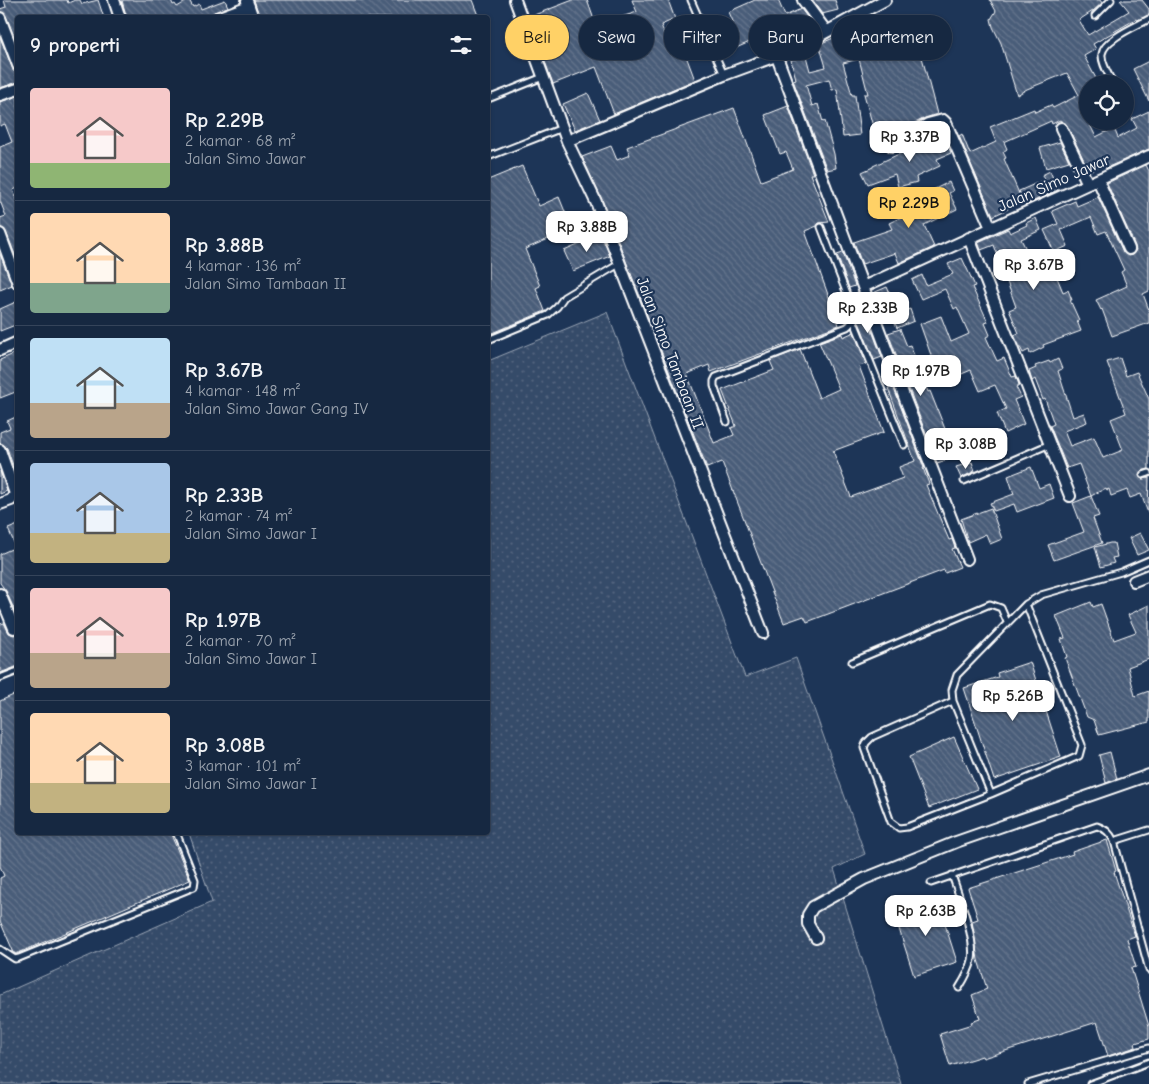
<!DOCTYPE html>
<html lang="id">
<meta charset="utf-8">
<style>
:root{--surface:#162841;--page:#1f3048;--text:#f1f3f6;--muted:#9ea6b1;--line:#35445a;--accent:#ffd166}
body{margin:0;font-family:"Comic Neue",sans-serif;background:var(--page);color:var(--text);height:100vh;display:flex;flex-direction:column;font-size:19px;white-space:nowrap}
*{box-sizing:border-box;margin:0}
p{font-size:16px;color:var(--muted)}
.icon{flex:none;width:28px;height:28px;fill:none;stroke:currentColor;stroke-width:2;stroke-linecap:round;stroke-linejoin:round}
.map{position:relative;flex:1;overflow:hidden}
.panel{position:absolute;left:15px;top:15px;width:475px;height:820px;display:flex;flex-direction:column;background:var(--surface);border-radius:5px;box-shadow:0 1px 4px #0004,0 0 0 1px var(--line)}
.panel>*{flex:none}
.top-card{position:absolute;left:505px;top:15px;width:475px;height:45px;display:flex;gap:10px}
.fabs{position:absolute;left:1079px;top:75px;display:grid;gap:10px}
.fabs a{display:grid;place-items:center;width:55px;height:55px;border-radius:50%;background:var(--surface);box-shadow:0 1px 4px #0004,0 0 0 1px var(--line);font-size:25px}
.price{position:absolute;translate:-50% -42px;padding:0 11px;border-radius:10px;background:#fff;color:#222;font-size:16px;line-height:32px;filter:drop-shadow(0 1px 2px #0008)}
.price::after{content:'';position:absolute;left:50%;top:30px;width:15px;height:11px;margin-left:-8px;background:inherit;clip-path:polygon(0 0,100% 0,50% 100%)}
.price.selected{background:var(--accent);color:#111}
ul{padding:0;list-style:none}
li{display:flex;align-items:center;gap:15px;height:125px;padding:0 15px}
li+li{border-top:1px solid var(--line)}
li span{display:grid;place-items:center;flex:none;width:140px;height:100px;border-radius:5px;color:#555}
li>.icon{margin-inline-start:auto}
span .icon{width:60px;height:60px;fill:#fffc;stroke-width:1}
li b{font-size:21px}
h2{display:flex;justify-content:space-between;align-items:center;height:60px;padding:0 15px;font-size:21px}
.pill{padding:0 18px;border-radius:22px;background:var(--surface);box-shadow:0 1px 4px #0004,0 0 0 1px var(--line);font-size:18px;line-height:45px}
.pill.selected{background:var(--accent);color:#111}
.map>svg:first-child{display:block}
</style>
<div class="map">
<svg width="1149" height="1084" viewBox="0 0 1149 1084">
<defs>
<pattern id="green-dots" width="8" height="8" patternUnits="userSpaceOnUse" patternTransform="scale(1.25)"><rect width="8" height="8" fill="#364b69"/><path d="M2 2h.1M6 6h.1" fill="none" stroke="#546680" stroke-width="1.8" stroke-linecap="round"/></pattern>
<pattern id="building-back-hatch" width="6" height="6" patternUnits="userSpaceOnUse" patternTransform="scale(1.25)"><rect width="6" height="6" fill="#4a5d79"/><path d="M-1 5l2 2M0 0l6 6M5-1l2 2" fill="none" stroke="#65758d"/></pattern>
</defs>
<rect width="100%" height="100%" fill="#1d3557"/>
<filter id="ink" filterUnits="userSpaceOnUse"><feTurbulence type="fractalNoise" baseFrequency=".02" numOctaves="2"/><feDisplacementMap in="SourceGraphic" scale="10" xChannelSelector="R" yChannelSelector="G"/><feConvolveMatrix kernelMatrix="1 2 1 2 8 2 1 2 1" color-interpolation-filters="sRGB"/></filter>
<g filter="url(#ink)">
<path fill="url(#green-dots)" stroke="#9aa5b4" d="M607,312L745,677L796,658L865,854L834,869L901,1084H0V995L212,902L189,833L488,832V361Z"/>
<path fill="url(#building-back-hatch)" stroke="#fff" d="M4,0H67L68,3L75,0H80L82,4L98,0L104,18H18L17,44L6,16L0,11V9L6,7Z
M124,0H171L173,5L175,4L177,7L189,0L193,7L199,4L201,9L225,0L228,7L214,12L210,18H127L122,1Z
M254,0H472L479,18H260Z
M573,0H587L596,25L637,12L632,0H668L675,19L661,25L668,43L690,35L693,44L683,48L695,80L614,114L596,67L553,84L529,17Z
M755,0H778L785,16L801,9L807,17L720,55L716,45L727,40L723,31L734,26L728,12Z
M812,0H835L838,10L822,14Z
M990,0H1100L1102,3L1093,11L1079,20L1088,35L1129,11L1120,0H1142L1149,9V15L1137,20L1136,19L1093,44L1096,49L1084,56L1099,84H1088V121L1096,137L1114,128L1118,138L1137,128L1132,119L1149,111V149L1106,168L1104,164L1089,171L1067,125L1060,120L1052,124L1051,121L1004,142L1007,149L1003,152L1006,158L1004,159L1021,198L1006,205L1008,209L993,216L959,136L962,134L970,154L996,142L990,127L1034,109L1035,112L1051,105L1053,108L1079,95L1067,73L1027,89L1017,95L1001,43L993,27L991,19L996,11Z
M896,23L899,32L914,27L937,114L925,118L905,128L906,130L895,136L877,141L864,94H868L859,59L843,63L852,95H855L860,135L843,137L837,89L832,90L829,79L806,85L812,106L818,104L823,122L825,121L834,154L836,168L827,170L793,80L796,79L791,60L806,56L810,71L826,67L819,44L836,37L840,52L859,46L856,34Z
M0,37L12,67L13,71L18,72V82L0,88Z
M1149,61V101L1133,69Z
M588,93L600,120L575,130L563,104Z
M18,96V188L13,190L18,202V262L6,232L0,227V218L6,216L0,201V147L12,142L5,124L0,126V102Z
M788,106L813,174H810L829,222L819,223L817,226L805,231L839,325L711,372L709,365L687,374L714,443L734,435L731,428L736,426L722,390L774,370L770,361L800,349L819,398L839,389L819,342L842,334L843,337L854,332L866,364L859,366L884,432L833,451L851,497L903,478L899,467L915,461L888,388L893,386L924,468H923L929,484L926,485L949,540L952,539L955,548L952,549L960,567L945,573L944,570L807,622L804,616L784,623L722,462L707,468L602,200L582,157L611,146L617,160L630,155L627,147L734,108L761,181L793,169L786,152L780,154L765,115Z
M940,135L943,142L946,141L951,153L937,159L940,166L916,177L917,182L898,187L895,174L868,184L862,172L873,167V166Z
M1060,142L1069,161L1046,168L1040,148Z
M1146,165L1149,171V291L1143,294L1149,310V323L1112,336L1102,309L1101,310L1096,300L1127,286L1121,272L1124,270L1106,231L1098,234L1091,217L1061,230L1068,246L1054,252L1044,230L1058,224L1052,211L1075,201L1077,206L1098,197L1123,252L1128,256L1132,255L1136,250L1135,246L1107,183Z
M522,166L539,206L559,197L572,229L525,249L540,286L536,288L545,311L488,335V180Z
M1050,171L1058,190L1025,205L1019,191L1044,180L1042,175Z
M949,182L953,191L949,193L957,209L924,225L934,247L899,263L895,253L862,264L854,242L892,229L889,223L912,212L909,205L925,199L923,195Z
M1036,218L1041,230L1021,239L1030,257L1032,256L1036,265L1057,256L1064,272L1056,275L1063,292L1068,290L1072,300H1070L1079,320L1077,321L1081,331L1043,345L1044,347L1030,354L1029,350L1023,353L1014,335L1019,333L1009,310L1016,307L994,245L981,250L978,242L1008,229L1010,233L1027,225L1026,223Z
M601,235L610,256L573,271L564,251Z
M843,253L855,286L849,288L837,255Z
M0,254L12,285L0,290Z
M962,258L975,286L972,287L988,322L985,323L990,335L986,337L997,361L1004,358L1012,377L1016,376L1019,385L1016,387L1021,397L1014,400L1024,424L1005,433L997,413L1006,409L995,385L980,391L971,370L957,376L952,365L937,372L920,324L941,316L951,342L969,334L957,307L954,309L945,289L921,299L912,280L922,275L926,285L953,274L948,264Z
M887,287L891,296L894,295L896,302L879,310L873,293Z
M18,301V324L0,331V309Z
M863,307L882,357L874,360L857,317L856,310Z
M910,309L914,321L897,328L892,315Z
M900,329L907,346L910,345L928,392L930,391L947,434L945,435L949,444L945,445L950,459L937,463L888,333Z
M18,352V391L0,398V360Z
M1120,358L1126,376L1137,372L1149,399V469L1141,471L1139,475L1142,479L1149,478L1148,513L1141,494L1130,498L1127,490L1111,496L1109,489L1107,490L1106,488L1091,496L1079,464L1067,468L1050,426L1054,424L1045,399L1043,400L1035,379L1032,381L1029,371L1036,368L1035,366L1049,361L1050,363L1058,359L1062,369L1058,371L1073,417L1084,413L1087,422L1064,431L1070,446L1094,437L1103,458L1123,450L1111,419L1126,413L1107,362Z
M18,416V480L7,448L4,445L0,443V432L10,428L7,421Z
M972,462L975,471L961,478L956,467Z
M1031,467L1039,488L1049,484L1054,498L1017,512L1014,504L994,511L990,503L1014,494L1008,476Z
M0,471L7,491L0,494Z
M1091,496L1099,516L1093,518L1102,543L1054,560L1048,545L1084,532L1073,503Z
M991,508L1002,539L990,544L986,534L968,542L961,519Z
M18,525V618L6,591L0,583V554L16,547L8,529Z
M1140,533L1149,550L1137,555L1129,538Z
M1110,543H1114L1117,557L1112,558L1114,563L1101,567L1095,547Z
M1091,602L1093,607L1101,604L1114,640L1136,632L1128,615L1149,605V659L1128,667L1135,696L1149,691V722L1099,735L1094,720L1087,717L1065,658L1067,657L1061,639L1065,638L1056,616Z
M4,623L9,633L14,635L18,634V666L0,673V624Z
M1030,662L1061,757L994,780L964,688L998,677L997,673Z
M18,693V832H170L190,880L16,954L14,953L0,921V878L4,876L0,866V701Z
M954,737L977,789L929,808L909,757Z
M1110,752L1117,779L1106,783L1099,755Z
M1107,840L1116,871L1114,872L1135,936L1127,939L1136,967L1131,968L1149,1026V1039L1135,1043L1136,1047L1108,1056L1097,1022L983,1058L982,1056L950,1066L940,1034L972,1024L971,1022L980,1019L972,995L987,989L978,960L972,921L978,919L968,888L1073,854L1072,852Z
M937,899L957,962L914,976L894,913Z"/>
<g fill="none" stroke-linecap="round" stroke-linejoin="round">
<g stroke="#fff" stroke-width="9">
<path id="service" d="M691,0L724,75
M1095,16L1111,0
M1113,84C1109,75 1101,63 1102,54C1104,39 1137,26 1149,19
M488,99L543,77
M488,157L562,128
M821,227L850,302
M853,319L904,445
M488,340L548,315L557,307L564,297L619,264
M727,422L714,386V381L716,377L847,327C857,320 851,312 850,302L851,300L866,293
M1143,475L1149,473
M964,481L1050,444
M1026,604L1082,745L1079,756L991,794L907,827L899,828L891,822L864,748L866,743L872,737L953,701L952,690L957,675L1026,604L1041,595L1121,572L1149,560
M852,662L990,604L1001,608L1007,622
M0,678L18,671
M953,701L991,794
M1114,841L1149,830
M952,875C959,896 976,939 972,960C970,970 964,980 959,988
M931,883L1097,826C1106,829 1110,833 1114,841L1149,970
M0,949L15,959L19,958L194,887L195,880L176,832
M1028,1084L1149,1048
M1090,1084L1149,1062"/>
</g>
<g stroke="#fff" stroke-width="14">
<path id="minor" d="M114,0L120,18
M515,0L567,141L596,202L763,633
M803,0L826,31
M247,1L253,18
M0,18L18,65
M217,18L249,6
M777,57L905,399L967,559
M0,95L18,89
M1061,128L1088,184
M567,141L724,75L795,49L885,0
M892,146L928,124L943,120L946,123L991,228
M1098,180L1129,249
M0,234L18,283
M969,238L1070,496
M863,287L1149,156
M0,350L18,342
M0,450L15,494L11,500L0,504
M1134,581L1149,575
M0,594L14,628
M816,938L808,924V915L813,907L864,879L956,842L1149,775"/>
</g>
<use href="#service" stroke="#1d3557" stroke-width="5"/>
<use href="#minor" stroke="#1d3557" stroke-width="10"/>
</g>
</g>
<g text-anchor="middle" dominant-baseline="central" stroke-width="4.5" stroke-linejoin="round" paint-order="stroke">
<g font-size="16" fill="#fff" stroke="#1d3557">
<text transform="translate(1054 183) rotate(-24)">Jalan Simo Jawar</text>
<text transform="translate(670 353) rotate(69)">Jalan Simo Tambaan II</text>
</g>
</g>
</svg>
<div class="fabs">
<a><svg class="icon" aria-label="locate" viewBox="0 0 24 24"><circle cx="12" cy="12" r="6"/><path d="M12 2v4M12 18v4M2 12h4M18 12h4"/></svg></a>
</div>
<b class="price" style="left:910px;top:163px">Rp 3.37B</b>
<b class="price selected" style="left:909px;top:229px">Rp 2.29B</b>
<b class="price" style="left:587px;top:253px">Rp 3.88B</b>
<b class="price" style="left:1034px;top:291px">Rp 3.67B</b>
<b class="price" style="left:868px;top:334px">Rp 2.33B</b>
<b class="price" style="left:921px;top:397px">Rp 1.97B</b>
<b class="price" style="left:966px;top:470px">Rp 3.08B</b>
<b class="price" style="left:1013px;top:722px">Rp 5.26B</b>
<b class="price" style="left:926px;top:937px">Rp 2.63B</b>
<div class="top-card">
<a class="pill selected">Beli</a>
<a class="pill">Sewa</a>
<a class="pill">Filter</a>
<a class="pill">Baru</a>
<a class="pill">Apartemen</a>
</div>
<section class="panel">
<h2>9 properti<svg class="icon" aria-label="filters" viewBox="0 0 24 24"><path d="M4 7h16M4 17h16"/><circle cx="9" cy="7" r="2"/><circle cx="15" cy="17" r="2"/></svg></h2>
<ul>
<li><span style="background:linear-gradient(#f6c9c9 75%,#8fb573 0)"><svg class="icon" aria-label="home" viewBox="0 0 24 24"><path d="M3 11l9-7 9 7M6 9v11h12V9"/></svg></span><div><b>Rp 2.29B</b><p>2 kamar · 68 m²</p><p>Jalan Simo Jawar</p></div></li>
<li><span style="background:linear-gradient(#ffd9b3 70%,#7fa58c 0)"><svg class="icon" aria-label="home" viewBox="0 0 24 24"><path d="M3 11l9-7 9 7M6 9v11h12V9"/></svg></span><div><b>Rp 3.88B</b><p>4 kamar · 136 m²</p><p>Jalan Simo Tambaan II</p></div></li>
<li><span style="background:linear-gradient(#bfe0f5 65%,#b9a48a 0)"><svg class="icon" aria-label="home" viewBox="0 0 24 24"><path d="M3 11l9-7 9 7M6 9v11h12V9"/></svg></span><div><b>Rp 3.67B</b><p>4 kamar · 148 m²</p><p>Jalan Simo Jawar Gang IV</p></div></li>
<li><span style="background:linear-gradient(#a9c7e8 70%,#c2b280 0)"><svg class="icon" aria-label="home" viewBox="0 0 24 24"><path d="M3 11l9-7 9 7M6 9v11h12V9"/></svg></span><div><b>Rp 2.33B</b><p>2 kamar · 74 m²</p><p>Jalan Simo Jawar I</p></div></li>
<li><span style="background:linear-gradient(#f6c9c9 65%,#b9a48a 0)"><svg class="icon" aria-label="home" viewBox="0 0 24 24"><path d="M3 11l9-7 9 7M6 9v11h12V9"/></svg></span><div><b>Rp 1.97B</b><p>2 kamar · 70 m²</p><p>Jalan Simo Jawar I</p></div></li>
<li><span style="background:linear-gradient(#ffd9b3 70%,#c2b280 0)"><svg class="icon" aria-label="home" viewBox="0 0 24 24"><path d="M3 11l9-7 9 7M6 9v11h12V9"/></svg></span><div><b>Rp 3.08B</b><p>3 kamar · 101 m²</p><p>Jalan Simo Jawar I</p></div></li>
</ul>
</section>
</div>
